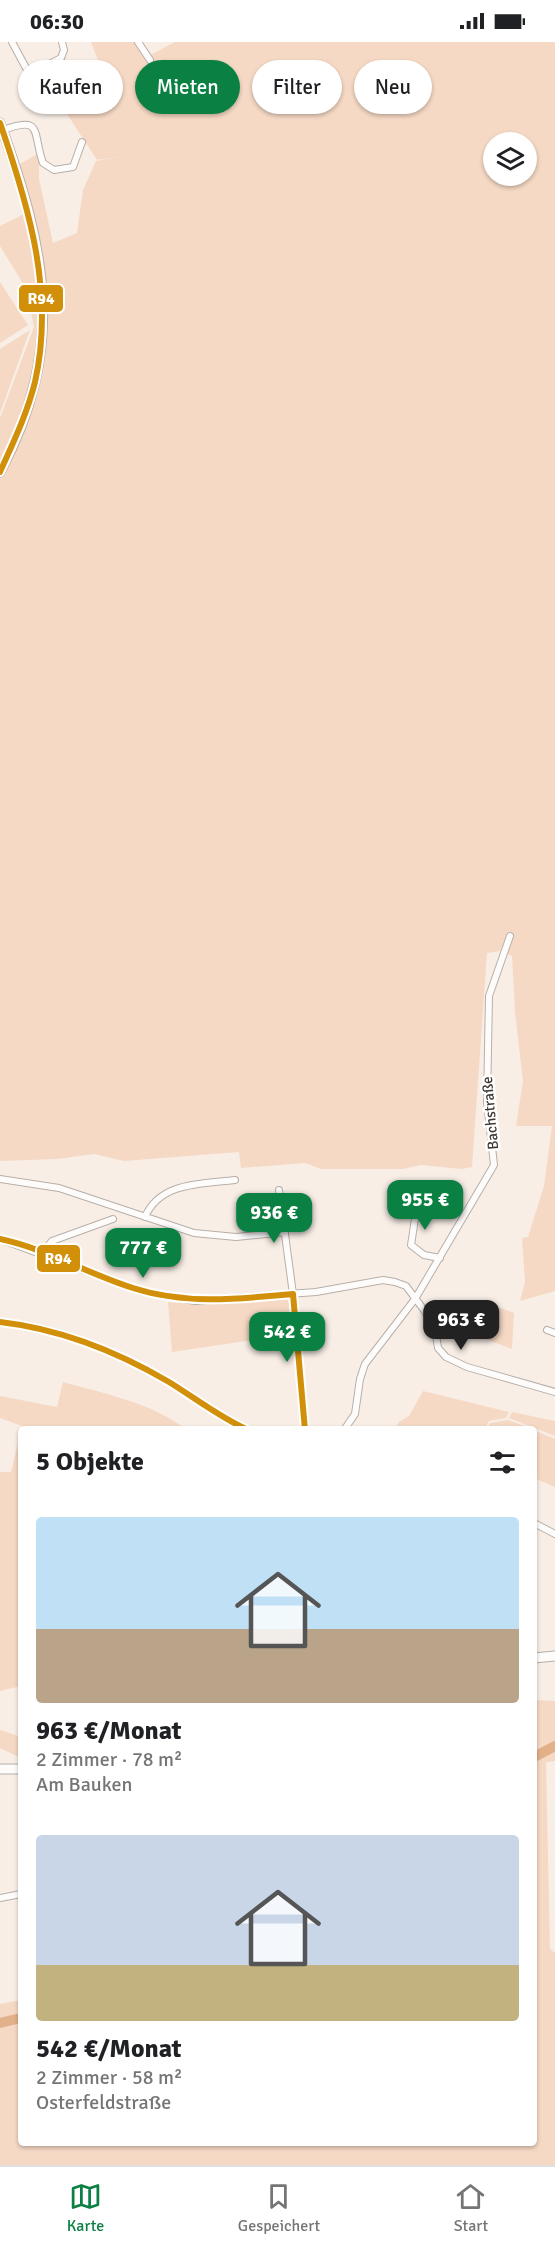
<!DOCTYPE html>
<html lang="de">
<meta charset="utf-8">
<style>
:root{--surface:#fff;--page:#f2f2f2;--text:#202124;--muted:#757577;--line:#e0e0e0;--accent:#0b8043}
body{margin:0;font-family:Signika,sans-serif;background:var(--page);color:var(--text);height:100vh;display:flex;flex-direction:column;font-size:22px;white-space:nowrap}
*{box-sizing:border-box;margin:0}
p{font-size:20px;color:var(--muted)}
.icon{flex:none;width:33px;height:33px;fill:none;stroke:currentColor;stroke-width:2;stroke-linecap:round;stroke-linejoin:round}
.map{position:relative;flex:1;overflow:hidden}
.drawer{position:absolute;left:18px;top:1384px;width:519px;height:720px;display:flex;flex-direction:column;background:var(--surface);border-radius:6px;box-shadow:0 2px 4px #0004}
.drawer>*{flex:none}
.top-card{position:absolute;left:18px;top:18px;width:519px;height:54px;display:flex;gap:12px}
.fabs{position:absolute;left:483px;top:90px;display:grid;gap:12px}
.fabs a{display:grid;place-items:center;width:54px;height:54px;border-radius:50%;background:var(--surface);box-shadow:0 2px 4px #0004;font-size:30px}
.price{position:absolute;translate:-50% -51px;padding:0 14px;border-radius:12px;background:var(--accent);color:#fff;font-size:20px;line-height:39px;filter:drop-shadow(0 2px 3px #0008)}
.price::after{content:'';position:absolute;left:50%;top:36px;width:18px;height:14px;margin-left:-9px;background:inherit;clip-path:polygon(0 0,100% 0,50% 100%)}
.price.on{background:#222;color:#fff}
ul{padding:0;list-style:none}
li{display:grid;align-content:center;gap:12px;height:318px;padding:0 18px}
li span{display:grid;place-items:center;height:186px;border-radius:6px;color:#555}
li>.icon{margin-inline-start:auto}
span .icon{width:108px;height:108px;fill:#fffc;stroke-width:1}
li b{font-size:26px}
h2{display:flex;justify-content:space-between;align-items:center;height:72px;padding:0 18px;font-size:26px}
.chip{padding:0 21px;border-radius:27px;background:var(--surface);box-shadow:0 2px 4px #0004;font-size:21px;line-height:54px}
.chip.on{background:var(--accent);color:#fff}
.status{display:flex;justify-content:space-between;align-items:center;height:42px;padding:0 30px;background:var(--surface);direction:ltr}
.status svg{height:16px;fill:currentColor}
.tab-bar{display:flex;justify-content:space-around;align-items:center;height:84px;border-top:2px solid var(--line);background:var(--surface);font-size:16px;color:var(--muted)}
.tab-bar a{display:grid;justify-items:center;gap:3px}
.tab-bar .on{color:var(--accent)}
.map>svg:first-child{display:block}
</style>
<div class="status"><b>06:30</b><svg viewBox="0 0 49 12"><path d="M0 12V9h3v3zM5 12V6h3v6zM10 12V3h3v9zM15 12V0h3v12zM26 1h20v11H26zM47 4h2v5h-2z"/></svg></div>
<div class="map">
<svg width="555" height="2123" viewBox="0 0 555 2123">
<rect width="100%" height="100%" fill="#f8eee6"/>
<path fill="#f5d9c4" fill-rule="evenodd" d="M91,0H134L145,16L175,0H555V1249L520,1259L525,1240L522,1196L528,1195L544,1144L552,1084H516L523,1039L515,970L512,914L506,911L513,892L509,889L500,909L487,911L472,1125L462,1127L421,1123L403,1127H321L305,1121L241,1126L239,1110L124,1119L94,1112L57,1117L0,1119V376L34,285L25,245L0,204V184L32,168L18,123L39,111V137L53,201L77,191L83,148L96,119L117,115L97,118L56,55L137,20L104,34ZM494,100H526V134H494Z
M0,240L28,283L0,301Z
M30,288L0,371V307Z
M288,1256L292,1292L172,1310L168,1260L203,1263Z
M485,1260L514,1271L512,1307L472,1292Z
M63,1340C105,1352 150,1360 186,1387L21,1388V1644L0,1649V1430H11L22,1384L0,1376V1354L57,1365Z
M423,1349L509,1370L506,1376L489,1379L485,1387H395L399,1380L409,1374Z
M512,1370L555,1379V1394L509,1376Z
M508,1378L533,1387H487L490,1381Z
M534,1388L555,1397V1445L534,1436Z
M534,1658L555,1659V1719L546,1720L550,1907L555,1911V2123H0V1962L21,1958V2102H534Z
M0,1688L21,1695V1716L0,1706Z"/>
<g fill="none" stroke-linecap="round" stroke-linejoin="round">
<path stroke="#e2b18a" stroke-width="10" d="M534,1715L555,1704
M0,1981L21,1976"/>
<g stroke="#b7afa9" stroke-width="8">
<path id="minor" d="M12,0L26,26L34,30L61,16L64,8L62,0
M138,0L150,18
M1,89C44,72 32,91 43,121L54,128L73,125L82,100
M0,1137L59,1146L194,1191L236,1195L285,1190
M279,1148L293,1252L305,1388
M418,1157L411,1203L424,1213L440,1216
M145,1175C160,1140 201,1142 235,1138
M0,1197L140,1249L195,1259L316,1250L383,1238L395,1240L406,1244L424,1268L435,1286L438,1306L446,1315L467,1325L555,1350
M42,1211L52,1199L113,1177
M0,1280C61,1285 117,1310 169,1340C196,1356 220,1377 249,1388
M547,1288L555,1291
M344,1388L355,1372L360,1337L365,1322L415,1257L494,1123L487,1060L489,954L510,894
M534,1481L555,1492
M0,1856L21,1852"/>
</g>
<g stroke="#b7afa9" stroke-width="11">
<path id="primary" d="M0,81C46,208 67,305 0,430
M534,1616L555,1614
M0,1727H21"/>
</g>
<use href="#minor" stroke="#fefcfb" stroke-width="6"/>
<use href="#primary" stroke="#fefcfb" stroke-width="9"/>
<g stroke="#fff" stroke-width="10">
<path id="bus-1" d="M0,81C29,165 55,252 35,340C27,372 13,401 0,430
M0,1197C47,1207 88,1232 133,1246C185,1263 240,1257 293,1252
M293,1252L305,1388
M0,1280C61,1287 116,1309 169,1340C195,1356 219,1375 248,1388"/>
</g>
<use href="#bus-1" stroke="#d2900a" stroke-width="6"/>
</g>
<g text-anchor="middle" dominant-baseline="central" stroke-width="5" stroke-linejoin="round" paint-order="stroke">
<g font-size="15" fill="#403934" stroke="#fff">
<text transform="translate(490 1071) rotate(-95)">Bachstraße</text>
</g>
</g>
<g stroke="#fff" stroke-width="2">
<rect x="18" y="242" width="46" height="29" rx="6" fill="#d2900a"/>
<rect x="36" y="1202" width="45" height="29" rx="6" fill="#d2900a"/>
</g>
<g font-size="16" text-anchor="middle" font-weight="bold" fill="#fff">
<text x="41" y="262">R94</text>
<text x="58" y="1222">R94</text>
</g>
</svg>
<div class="fabs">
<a><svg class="icon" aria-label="layers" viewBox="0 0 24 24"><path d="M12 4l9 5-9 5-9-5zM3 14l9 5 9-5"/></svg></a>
</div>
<b class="price" style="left:425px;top:1189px">955 €</b>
<b class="price" style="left:274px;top:1202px">936 €</b>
<b class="price" style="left:143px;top:1237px">777 €</b>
<b class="price on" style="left:461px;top:1309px">963 €</b>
<b class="price" style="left:287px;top:1321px">542 €</b>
<div class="top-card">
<a class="chip">Kaufen</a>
<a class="chip on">Mieten</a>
<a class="chip">Filter</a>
<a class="chip">Neu</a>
</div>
<section class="drawer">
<h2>5 Objekte<svg class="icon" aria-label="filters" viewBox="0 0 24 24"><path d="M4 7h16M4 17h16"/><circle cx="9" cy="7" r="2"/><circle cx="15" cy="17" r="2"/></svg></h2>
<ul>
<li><span style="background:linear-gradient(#bfe0f5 60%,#b9a48a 0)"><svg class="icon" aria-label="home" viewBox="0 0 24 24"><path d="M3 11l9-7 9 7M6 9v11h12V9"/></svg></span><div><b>963 €/Monat</b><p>2 Zimmer · 78 m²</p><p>Am Bauken</p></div></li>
<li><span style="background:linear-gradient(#c9d6e8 70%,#c2b280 0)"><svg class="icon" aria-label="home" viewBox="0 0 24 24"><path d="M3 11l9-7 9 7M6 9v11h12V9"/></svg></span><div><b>542 €/Monat</b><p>2 Zimmer · 58 m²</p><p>Osterfeldstraße</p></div></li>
</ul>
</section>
</div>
<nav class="tab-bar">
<a class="on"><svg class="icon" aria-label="map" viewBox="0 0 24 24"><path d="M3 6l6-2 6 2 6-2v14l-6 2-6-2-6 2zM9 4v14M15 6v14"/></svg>Karte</a>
<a><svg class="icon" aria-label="saved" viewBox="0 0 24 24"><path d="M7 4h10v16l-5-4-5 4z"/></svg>Gespeichert</a>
<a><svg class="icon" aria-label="home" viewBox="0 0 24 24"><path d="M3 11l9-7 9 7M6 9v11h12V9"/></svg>Start</a>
</nav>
